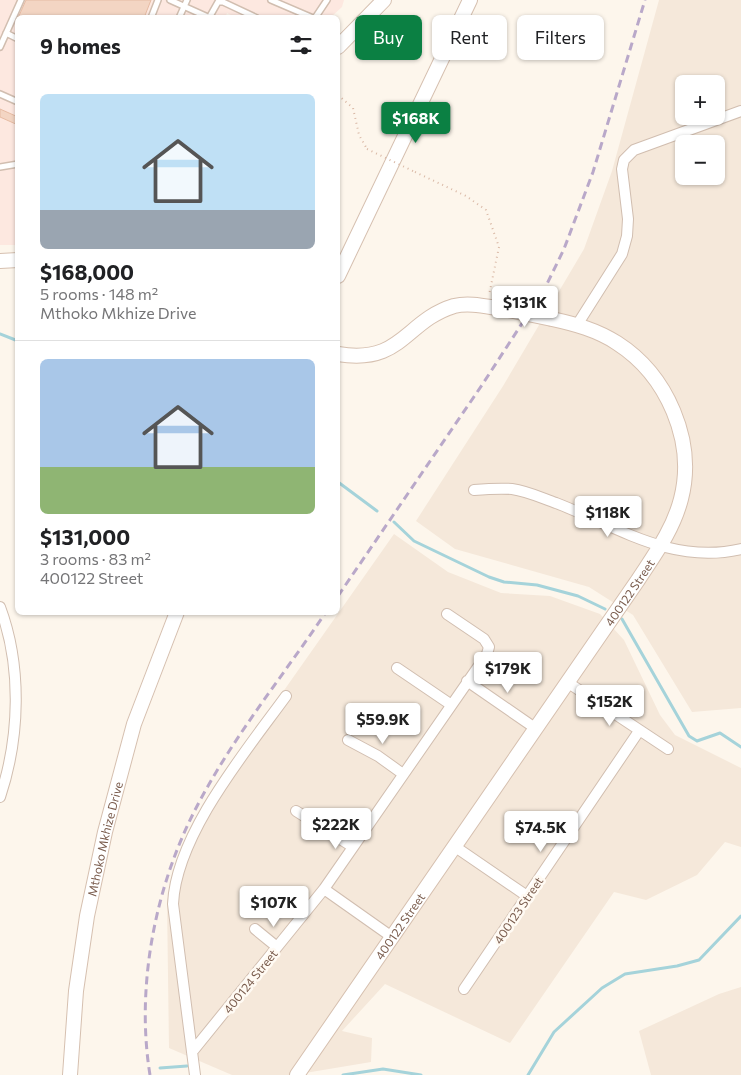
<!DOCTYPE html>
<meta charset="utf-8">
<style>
:root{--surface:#fff;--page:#f6f6f6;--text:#202124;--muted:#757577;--line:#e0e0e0;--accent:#0b8043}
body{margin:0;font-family:Commissioner,sans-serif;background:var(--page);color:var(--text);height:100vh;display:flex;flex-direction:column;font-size:19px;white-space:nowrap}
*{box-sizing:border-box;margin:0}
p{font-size:16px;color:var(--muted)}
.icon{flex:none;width:28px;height:28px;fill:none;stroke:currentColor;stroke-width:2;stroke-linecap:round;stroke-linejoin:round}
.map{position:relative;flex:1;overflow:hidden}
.details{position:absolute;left:15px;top:15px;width:325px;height:600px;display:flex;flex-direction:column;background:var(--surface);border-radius:8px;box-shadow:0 1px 4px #0004}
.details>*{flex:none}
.guide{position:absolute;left:355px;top:15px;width:310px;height:45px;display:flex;gap:10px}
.buttons{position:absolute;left:675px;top:75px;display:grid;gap:10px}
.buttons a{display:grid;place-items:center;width:50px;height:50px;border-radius:8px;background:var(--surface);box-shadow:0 1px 4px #0004;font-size:25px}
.price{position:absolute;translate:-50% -42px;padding:0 11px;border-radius:5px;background:#fff;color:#222;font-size:16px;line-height:32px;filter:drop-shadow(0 1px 2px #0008)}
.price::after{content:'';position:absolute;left:50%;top:30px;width:15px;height:11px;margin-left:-8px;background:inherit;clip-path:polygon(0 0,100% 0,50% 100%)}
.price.current{background:var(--accent);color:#fff}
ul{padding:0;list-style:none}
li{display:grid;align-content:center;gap:10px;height:265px;padding:0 25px}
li+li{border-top:1px solid var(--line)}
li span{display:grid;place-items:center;height:155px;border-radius:8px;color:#555}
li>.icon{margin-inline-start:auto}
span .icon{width:90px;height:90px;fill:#fffc;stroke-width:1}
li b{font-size:21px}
h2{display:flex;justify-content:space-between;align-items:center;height:60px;padding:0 25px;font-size:21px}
.chip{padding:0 18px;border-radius:8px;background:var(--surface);box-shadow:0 1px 4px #0004;font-size:18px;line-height:45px}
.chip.current{background:var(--accent);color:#fff}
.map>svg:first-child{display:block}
</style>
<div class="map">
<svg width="741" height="1075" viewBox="0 0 741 1075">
<rect width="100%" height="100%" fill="#fdf6ec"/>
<path fill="#f5e8da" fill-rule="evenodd" d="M659,0H741V708L692,712L633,615L589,587L455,549L416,521L503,386L584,249L612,171ZM684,84H716V116H684ZM684,144H716V176H684Z
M394,534L448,572L501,593L550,596L600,614L624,640L660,715L675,735L741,768V847L725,842L697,875L646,900L614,892L510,1043L385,984L342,1031L372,1038L371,1062L293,1075H232L169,1048L167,901L183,846L211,794Z
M741,987V1075H651L639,1031L719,994Z"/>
<path fill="#fde8e0" d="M0,0H344L342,7L331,17L237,18L227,13L225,18H18L17,245H0Z"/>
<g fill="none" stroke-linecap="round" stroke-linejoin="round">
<path stroke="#a5d3da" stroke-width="3" d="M0,334L18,341
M338,482L377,511
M394,522L414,541L489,577L504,582L537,585L578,596L605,609
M622,619L689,736L697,741L720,733L741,747
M160,1068L187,1066
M343,1075L383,1069L421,1075
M528,1075L554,1032L602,988L625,974L677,966L699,960L741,916"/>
</g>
<path fill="#f3d5c3" stroke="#e6bba3" d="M26,0H151L144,18H18Z
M0,109L18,117V125L0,117Z"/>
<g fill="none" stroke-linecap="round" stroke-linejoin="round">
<g stroke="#d1beb0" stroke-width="8">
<path id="lane" d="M170,0L210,18
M271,0L313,18
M151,18L158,0
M179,18L187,0
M209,18L218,2H223L257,18
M315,18L327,0
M6,33L18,39
M0,47L21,0
M0,94L18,102
M0,167L18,164"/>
</g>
<g stroke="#d1beb0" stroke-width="12">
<path id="street" d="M577,325L622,254L627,236L628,219L622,169L624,160L634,150L741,111
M474,490C486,489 499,488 512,489C527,491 542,498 556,503C618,527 672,565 741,549
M0,607C22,666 20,737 0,797
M397,668L450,704
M467,681L535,728
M567,682L668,749
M348,740L378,756L403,774
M296,811L353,847
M454,846L527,896
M324,889L392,937
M255,929L277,947
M464,989L639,731
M192,1052L324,889L487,654L489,647L484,639L447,614
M195,1075L173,904C176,835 246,751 286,696"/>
</g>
<g stroke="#d6c0b0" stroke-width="16">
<g id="secondary">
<path d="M338,47L384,0"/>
<path d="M0,261L18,260"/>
<path d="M338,276L470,0"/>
<path d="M338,354C402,365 405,321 454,306C470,302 488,307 504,309"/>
<path id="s1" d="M70,1075L76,991L87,916L105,832L134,724L177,612"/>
<path id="s2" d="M297,1075L638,580C655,554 673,530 681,499C696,441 667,375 617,343C597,330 575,324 552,319"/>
</g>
</g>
<path stroke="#d9b8a5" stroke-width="2" stroke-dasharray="1 4" stroke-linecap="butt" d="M338,95L353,108L359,135L367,149
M415,172L466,196L486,210L499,247L489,295"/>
<use href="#lane" stroke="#fff" stroke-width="5"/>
<use href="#street" stroke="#fff" stroke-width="10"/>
<use href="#secondary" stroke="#fff" stroke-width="14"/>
<path stroke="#b9a8c9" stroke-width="3" stroke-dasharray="8 5" stroke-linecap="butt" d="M338,596L482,385L545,288L564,249L593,172L645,0
M150,1075C136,989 154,893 192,816C228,743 281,679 326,612"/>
<g stroke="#d6c0b0" stroke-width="16" stroke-linecap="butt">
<path id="secondary-bridge" d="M504,309L552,319"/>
</g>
<path stroke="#d9b8a5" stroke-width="2" stroke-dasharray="1 4" stroke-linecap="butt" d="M367,149L415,172"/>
<use href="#secondary-bridge" stroke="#fff" stroke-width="14"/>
</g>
<g text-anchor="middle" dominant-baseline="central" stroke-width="5" stroke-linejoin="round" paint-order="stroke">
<g font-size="12" fill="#7a5c4d" stroke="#fffaf3">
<text stroke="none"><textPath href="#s2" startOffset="586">400122 Street</textPath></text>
<text stroke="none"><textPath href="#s1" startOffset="239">Mthoko Mkhize Drive</textPath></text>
<text transform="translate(518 910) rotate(-56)">400123 Street</text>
<text stroke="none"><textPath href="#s2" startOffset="181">400122 Street</textPath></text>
<text transform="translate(250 981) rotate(-51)">400124 Street</text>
</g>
</g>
</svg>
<div class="buttons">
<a>+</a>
<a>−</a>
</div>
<b class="price current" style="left:416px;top:144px">$168K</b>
<b class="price" style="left:525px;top:328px">$131K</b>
<b class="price" style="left:608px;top:538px">$118K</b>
<b class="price" style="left:508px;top:694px">$179K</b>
<b class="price" style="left:610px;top:727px">$152K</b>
<b class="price" style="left:383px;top:745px">$59.9K</b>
<b class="price" style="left:336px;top:850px">$222K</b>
<b class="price" style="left:541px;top:853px">$74.5K</b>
<b class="price" style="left:274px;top:928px">$107K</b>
<div class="guide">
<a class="chip current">Buy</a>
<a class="chip">Rent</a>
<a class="chip">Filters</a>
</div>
<section class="details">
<h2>9 homes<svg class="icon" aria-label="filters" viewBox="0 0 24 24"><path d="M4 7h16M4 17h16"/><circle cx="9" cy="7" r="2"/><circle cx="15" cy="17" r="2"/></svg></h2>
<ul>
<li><span style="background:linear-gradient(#bfe0f5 75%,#9aa5b1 0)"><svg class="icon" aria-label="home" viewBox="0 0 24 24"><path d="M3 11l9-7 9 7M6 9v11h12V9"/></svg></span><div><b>$168,000</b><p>5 rooms · 148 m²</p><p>Mthoko Mkhize Drive</p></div></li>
<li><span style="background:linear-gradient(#a9c7e8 70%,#8fb573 0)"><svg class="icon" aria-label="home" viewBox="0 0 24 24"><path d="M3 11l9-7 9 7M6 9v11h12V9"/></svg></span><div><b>$131,000</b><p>3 rooms · 83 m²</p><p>400122 Street</p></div></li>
</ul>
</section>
</div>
